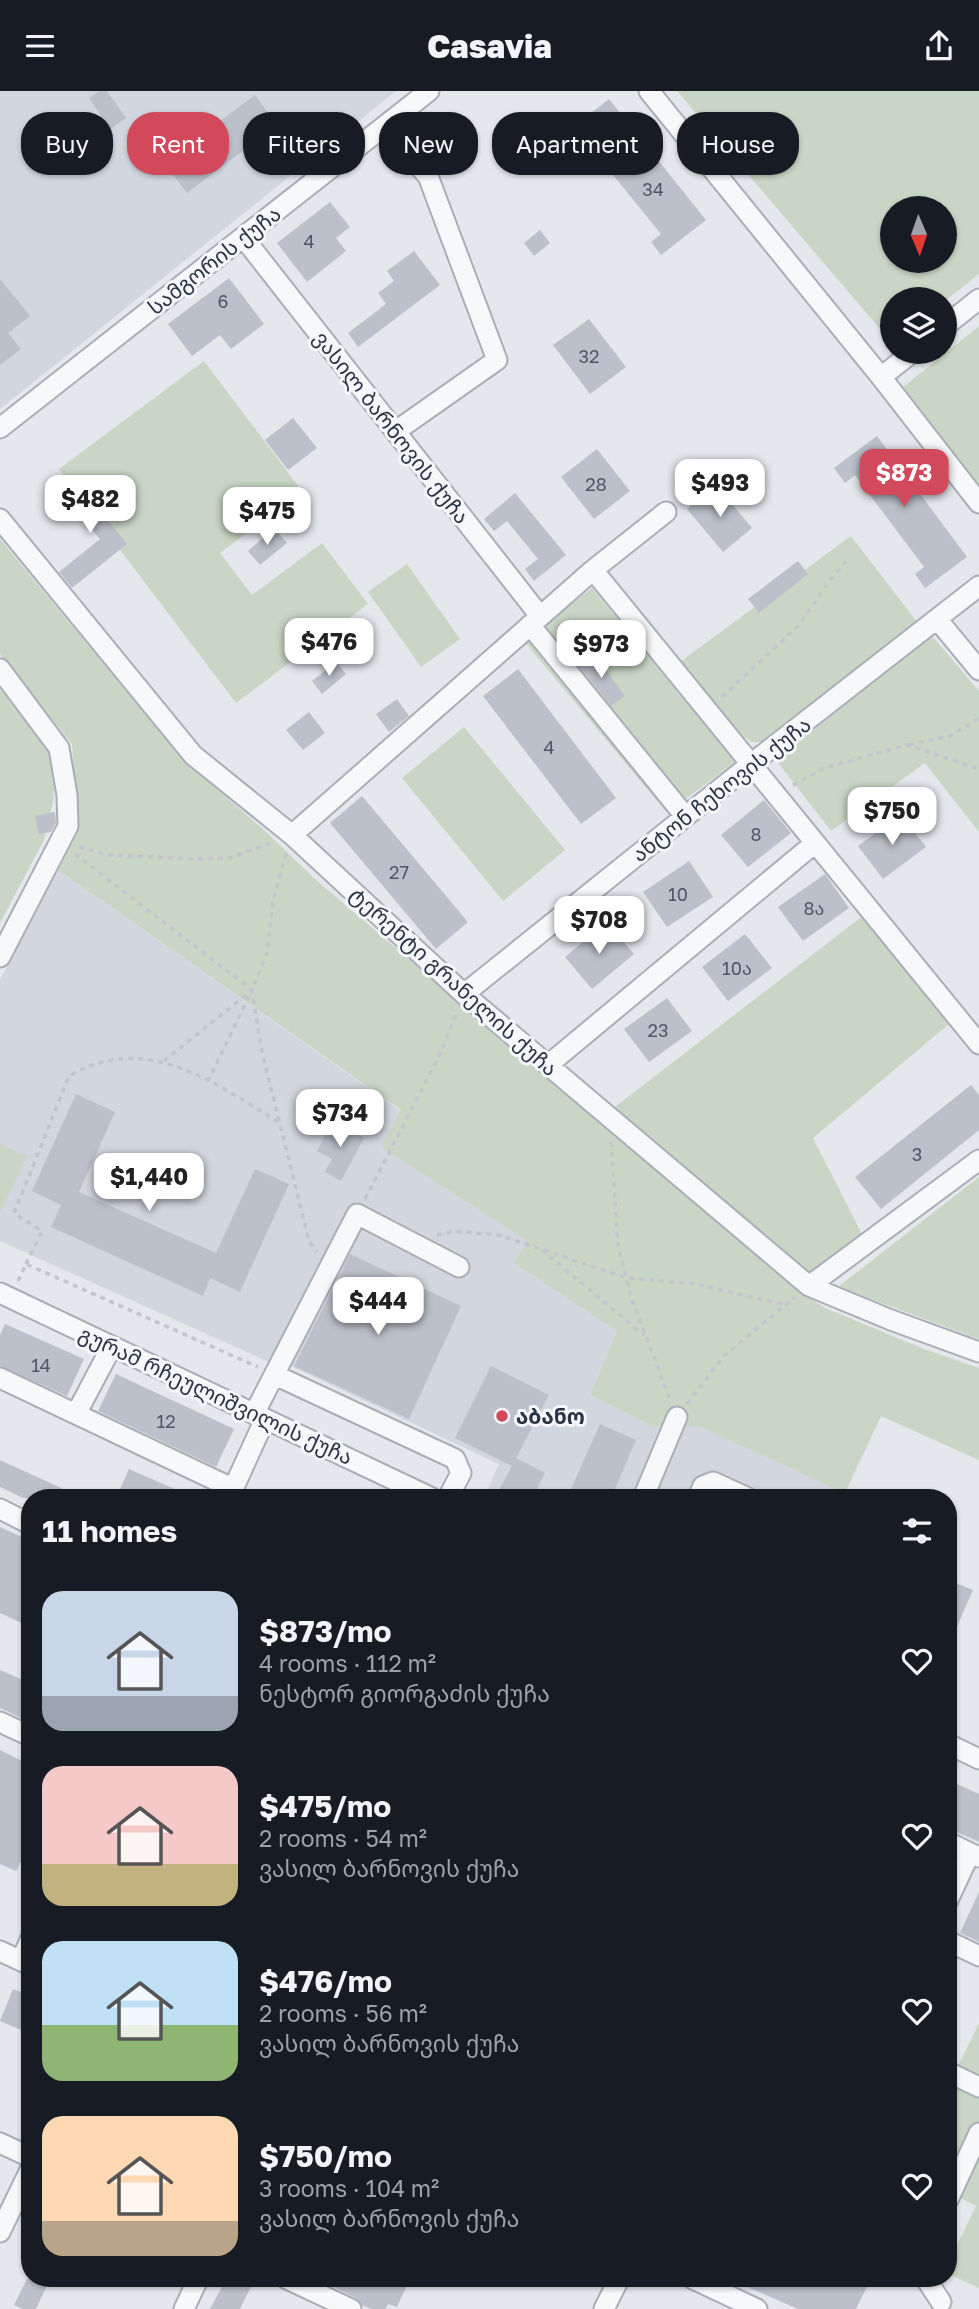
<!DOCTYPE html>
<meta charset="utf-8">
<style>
:root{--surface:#171b24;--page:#20242c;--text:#f1f3f6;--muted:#9ea1a6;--accent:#d1495b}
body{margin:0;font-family:"Golos Text","Noto Sans Georgian",sans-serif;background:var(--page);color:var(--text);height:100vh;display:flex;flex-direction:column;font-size:26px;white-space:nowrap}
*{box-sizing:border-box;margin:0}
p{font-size:23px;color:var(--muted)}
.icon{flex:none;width:38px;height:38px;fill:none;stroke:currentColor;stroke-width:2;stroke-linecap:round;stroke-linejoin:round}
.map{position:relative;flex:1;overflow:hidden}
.details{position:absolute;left:21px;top:1398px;width:936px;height:798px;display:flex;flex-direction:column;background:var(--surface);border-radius:28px;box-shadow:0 2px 5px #0004}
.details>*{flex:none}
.top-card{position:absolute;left:21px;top:21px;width:938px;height:63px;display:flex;gap:14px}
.needle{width:46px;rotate:178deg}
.controls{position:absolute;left:880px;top:105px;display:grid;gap:14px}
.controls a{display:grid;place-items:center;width:77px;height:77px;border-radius:50%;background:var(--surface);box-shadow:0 2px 5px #0004;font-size:35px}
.price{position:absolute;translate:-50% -60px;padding:0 16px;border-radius:14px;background:#fff;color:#222;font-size:23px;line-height:46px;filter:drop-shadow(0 2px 4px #0008)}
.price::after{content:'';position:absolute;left:50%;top:42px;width:21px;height:16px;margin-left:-10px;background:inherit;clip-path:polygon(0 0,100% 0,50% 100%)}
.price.on{background:var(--accent);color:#fff}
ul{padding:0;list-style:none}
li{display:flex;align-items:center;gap:21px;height:175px;padding:0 21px}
li span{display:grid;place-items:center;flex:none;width:196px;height:140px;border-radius:21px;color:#555}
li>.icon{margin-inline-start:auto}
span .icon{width:84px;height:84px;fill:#fffc;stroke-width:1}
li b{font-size:30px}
h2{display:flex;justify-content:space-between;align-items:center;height:84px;padding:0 21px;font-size:30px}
.pill{padding:0 24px;border-radius:28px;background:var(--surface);box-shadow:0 2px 5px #0004;font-size:24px;line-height:63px}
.pill.on{background:var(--accent);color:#fff}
header{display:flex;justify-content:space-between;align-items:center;height:91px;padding:0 21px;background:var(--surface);font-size:32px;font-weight:800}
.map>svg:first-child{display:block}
</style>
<header><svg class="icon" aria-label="menu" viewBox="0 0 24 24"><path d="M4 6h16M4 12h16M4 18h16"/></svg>Casavia<svg class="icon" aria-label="share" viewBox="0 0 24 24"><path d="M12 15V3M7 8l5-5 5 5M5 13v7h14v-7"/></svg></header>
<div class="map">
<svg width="979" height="2218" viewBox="0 0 979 2218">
<rect width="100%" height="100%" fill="#e4e7ec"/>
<path fill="#d2d6de" d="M0,0H396L0,318Z
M58,779L401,1020L381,1056L529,1150L514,1172L617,1240L590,1304L652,1335H698L845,1402L843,1407H484L499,1373L293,1276L269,1271L0,1150V889Z"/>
<path fill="#c9d6c5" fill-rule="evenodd" d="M677,0H979V183L945,210V208H892V252ZM892,117H945V170H892Z
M979,235V396L902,297Z
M204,270L302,400L220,462L252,504L322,452L368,513L236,612L59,378Z
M851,445L917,531L765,651H752L743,645L680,571Z
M0,448L183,669L263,738L315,788L790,1194L825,1217L924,1258L979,1277V1369L881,1325L845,1402L698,1335H652L590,1304L617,1240L514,1172L528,1150L381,1056L401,1019L58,779L78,741L72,653L0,563Z
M407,473L460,548L421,576L368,501Z
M592,497L735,671L667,722L524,550Z
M932,545L979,600V741L925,672L831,740L776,669Z
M0,598L46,656L56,676L53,711L44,749L0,832Z
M464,636L565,759L503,810L402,687Z
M864,824L949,933L813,1047L863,1145L810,1183L615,1016Z
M0,1053L27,1065L0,1122Z
M979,1086V1248L838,1196Z
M979,1932V2197L949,2183V2171L976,2115L949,2101L948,1996Z"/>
<path fill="#bbc0ca" d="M99,0H107L126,27L110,38L89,7Z
M255,4L277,34L187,102L164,72Z
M609,8L706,129L661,164L651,151L661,143L592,58L580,67L562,45Z
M330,111L350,136L336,147L346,160L307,191L277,152Z
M540,139L550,152L534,165L524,152Z
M414,160L440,194L358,256L348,242L386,213L378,202L394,190L387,180Z
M229,187L264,233L231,258L220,244L192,265L168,233Z
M0,188L30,225L8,242L21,258L0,274Z
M589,228L626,276L590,303L553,254Z
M293,327L317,357L288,379L265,349Z
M877,345L967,466L925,497L915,483L924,476L855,384L845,392L834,377Z
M597,358L630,400L594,428L561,386Z
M73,386L127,453L72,497L59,481L100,448L58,398Z
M716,394L752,437L723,461L687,418Z
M515,402L566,464L534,490L525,478L538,468L507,430L494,440L484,428Z
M274,437L287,452L260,474L248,460Z
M798,470L808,483L759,522L748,508Z
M588,563L602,580L605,578L625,605L611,615L577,572Z
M336,571L346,583L322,603L312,590Z
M518,578L616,707L581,733L483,605Z
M397,608L409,625L389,641L376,623Z
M309,621L325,642L303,659L286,639Z
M362,705L468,831L436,858L330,732Z
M764,709L791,742L748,776L721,744Z
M55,721L56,732L51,741L39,743L35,725Z
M901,724L926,756L883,788L858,755Z
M689,770L713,806L667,836L643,801Z
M825,783L849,817L803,850L778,816Z
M607,831L634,863L592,898L565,866Z
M745,843L772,877L728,910L702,876Z
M667,907L692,940L649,971L624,938Z
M971,994L979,1004V1039L881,1118L855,1086Z
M76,1003L115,1021L79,1101L216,1162L255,1078L289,1093L240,1201L210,1187L203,1205L51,1136L61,1114L32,1100Z
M332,1031L364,1047L341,1090L325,1081L332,1068L317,1060Z
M350,1163L461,1215L409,1328L294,1275Z
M5,1233L84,1268L67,1305L0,1275V1244Z
M491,1275L549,1304L512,1375L455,1347Z
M116,1283L234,1338L216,1376L98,1320Z
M600,1333L636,1349L611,1407H567Z
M516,1367L545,1382L532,1407H495Z
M0,1369L83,1407H23L0,1396Z
M129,1378L195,1407H116Z
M0,1436L30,1450V1536L0,1522Z
M948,1489L973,1499L948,1556Z
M0,1579L30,1592V1631L0,1617Z
M0,1659L30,1674V1752L16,1780L0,1773Z
M948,1689L979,1703V1751L948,1737Z
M979,1801V1851L960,1842Z
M13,1898L30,1905V1943L0,1930Z
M27,2188H50L36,2218H23L14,2214Z
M226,2188H243L253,2192L240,2218H210Z
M337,2188H346L358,2193L361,2188H394L407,2194L397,2216L388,2213L386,2218H372L362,2214L356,2207L334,2196Z
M729,2188H855L868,2194L856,2218H798Z"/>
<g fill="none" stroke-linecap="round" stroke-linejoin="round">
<g stroke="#a9aeb7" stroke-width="23">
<path id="minor" d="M649,0L881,286L979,412
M383,36L428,85L497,269L396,340
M243,146L540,525
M945,235L979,208
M881,286L913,261
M0,337L429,0
M0,428L193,664L292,744L464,903L809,1195L891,1229L979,1261
M593,479L979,953
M937,528L979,579
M530,534L685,725
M0,578L59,657L67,704L68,735L0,866
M292,744L593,479L666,421
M464,903L751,673L979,495
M548,974L815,752
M809,1195L979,1069
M0,1202L432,1407
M275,1284L455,1368L461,1382L448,1407
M0,1287L234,1398
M76,1323L112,1255
M254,1323L357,1123L459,1176
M229,1407L265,1328
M643,1407L677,1326
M698,1407L703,1395L713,1391L748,1407
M0,1418L30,1433
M0,1631L30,1645
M948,1653L979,1668
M948,1751L970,1762
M948,1809L970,1762L979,1766
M948,1850L979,1865
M0,1860L30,1874
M21,1870L30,1849
M948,1981L979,1996
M0,2052L30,2066
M948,2109L979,2042
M0,2141L30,2079
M287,2188L351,2218
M693,2188L757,2218
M926,2188L941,2211
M184,2218L198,2188
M604,2218L619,2188"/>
</g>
<path stroke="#c2c5cb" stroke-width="3.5" stroke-dasharray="5 5" stroke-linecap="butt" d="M722,606L798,535L831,488L849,467
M909,654L950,645L979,627
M793,694L824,677L907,654L979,678
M79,756L110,764L194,768L230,767L273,751
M75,763L252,899
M286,763L273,810L267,862L252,899L261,957L309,1150L317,1161
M164,970L252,899L209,988
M611,1051L618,1154L631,1206L671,1311
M365,1108L439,965L457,921
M437,1144L454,1140L499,1144L627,1187L696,1193L785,1214
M542,1159L644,1244
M26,1173L42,1140L14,1122L69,985C145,940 214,991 278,1031
M18,1190L26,1173L258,1276
M687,1313L724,1265L795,1206"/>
<use href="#minor" stroke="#f7f8fa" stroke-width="19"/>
</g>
<circle fill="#d1495b" stroke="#f4f6f9" stroke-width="2.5" cx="502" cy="1325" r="7"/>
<g text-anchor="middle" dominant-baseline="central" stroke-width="6" stroke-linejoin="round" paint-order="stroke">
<g font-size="18" fill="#4f5766">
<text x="653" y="98">34</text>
<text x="309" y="150">4</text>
<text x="223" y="210">6</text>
<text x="589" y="265">32</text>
<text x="596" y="393">28</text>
<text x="549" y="656">4</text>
<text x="756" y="743">8</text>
<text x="399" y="781">27</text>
<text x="678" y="803">10</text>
<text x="814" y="817">8ა</text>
<text x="737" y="877">10ა</text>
<text x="658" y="939">23</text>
<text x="917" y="1063">3</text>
<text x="41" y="1274">14</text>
<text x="166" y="1330">12</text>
</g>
<g font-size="21" fill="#2b3445" stroke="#f4f6f9">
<text transform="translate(214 169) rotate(-38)">სამგორის ქუჩა</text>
<text transform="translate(392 336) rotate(52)">ვასილ ბარნოვის ქუჩა</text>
<text transform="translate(721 698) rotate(-38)">ანტონ ჩეხოვის ქუჩა</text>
<text transform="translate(454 890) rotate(42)">ტერენტი გრანელის ქუჩა</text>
<text transform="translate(216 1304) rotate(25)">გურამ რჩეულიშვილის ქუჩა</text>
</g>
<g font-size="21" font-weight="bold" fill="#2b3445" stroke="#f4f6f9" text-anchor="start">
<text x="516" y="1325">აბანო</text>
</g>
</g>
</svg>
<div class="controls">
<a><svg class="needle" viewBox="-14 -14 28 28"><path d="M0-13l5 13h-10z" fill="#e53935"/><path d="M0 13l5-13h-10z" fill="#9ea1a6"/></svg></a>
<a><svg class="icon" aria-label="layers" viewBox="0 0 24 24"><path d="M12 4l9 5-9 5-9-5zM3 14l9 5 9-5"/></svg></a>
</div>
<b class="price on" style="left:904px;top:418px">$873</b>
<b class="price" style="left:720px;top:428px">$493</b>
<b class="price" style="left:90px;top:444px">$482</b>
<b class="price" style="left:267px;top:456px">$475</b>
<b class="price" style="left:329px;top:587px">$476</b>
<b class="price" style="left:601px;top:589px">$973</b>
<b class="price" style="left:892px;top:756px">$750</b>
<b class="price" style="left:599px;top:865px">$708</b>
<b class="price" style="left:340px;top:1058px">$734</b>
<b class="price" style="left:149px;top:1122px">$1,440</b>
<b class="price" style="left:378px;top:1246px">$444</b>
<div class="top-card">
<a class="pill">Buy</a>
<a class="pill on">Rent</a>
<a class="pill">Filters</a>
<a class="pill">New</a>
<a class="pill">Apartment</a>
<a class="pill">House</a>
</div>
<section class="details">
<h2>11 homes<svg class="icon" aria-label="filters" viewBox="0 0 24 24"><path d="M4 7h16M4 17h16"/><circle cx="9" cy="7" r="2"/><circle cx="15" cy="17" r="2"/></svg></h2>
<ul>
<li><span style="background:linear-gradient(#c9d6e8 75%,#9aa5b1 0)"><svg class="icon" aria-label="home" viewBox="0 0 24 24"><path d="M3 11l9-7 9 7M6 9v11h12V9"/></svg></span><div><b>$873/mo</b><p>4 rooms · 112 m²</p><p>ნესტორ გიორგაძის ქუჩა</p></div><svg class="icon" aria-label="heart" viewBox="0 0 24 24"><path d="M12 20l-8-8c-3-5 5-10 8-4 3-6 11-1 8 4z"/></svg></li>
<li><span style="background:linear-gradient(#f6c9c9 70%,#c2b280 0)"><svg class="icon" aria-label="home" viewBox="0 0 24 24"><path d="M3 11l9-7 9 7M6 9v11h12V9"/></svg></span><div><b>$475/mo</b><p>2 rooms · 54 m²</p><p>ვასილ ბარნოვის ქუჩა</p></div><svg class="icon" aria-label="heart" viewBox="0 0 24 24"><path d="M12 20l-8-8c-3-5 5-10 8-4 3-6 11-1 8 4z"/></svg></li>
<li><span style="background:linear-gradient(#bfe0f5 60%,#8fb573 0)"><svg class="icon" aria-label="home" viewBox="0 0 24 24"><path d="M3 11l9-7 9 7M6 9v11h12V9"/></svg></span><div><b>$476/mo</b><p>2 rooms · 56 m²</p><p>ვასილ ბარნოვის ქუჩა</p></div><svg class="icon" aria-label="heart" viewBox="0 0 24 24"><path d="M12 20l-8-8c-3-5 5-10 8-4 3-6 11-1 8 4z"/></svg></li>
<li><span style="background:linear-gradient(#ffd9b3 75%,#b9a48a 0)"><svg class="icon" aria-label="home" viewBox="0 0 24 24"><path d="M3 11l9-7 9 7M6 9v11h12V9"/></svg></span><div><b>$750/mo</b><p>3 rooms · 104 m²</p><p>ვასილ ბარნოვის ქუჩა</p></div><svg class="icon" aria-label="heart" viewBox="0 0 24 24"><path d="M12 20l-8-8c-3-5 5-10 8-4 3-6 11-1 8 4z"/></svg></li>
</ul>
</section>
</div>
